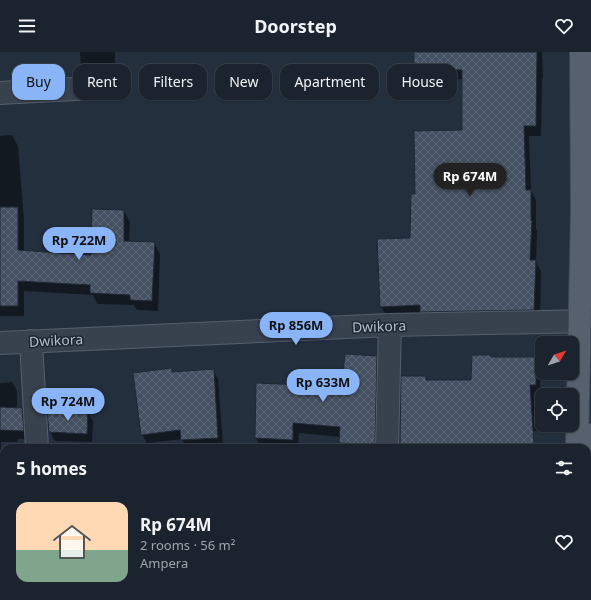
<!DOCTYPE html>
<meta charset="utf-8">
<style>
:root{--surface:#1b232e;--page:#242b36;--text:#f1f3f6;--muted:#a0a4aa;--line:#39404a;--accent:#8ab4f8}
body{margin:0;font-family:"Noto Sans",sans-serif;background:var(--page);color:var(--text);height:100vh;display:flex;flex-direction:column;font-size:15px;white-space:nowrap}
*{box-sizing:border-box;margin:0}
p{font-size:13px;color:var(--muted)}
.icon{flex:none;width:22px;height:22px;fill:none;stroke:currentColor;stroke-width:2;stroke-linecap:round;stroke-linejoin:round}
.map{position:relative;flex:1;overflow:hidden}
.details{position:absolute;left:0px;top:392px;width:591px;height:156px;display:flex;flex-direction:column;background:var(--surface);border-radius:12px 12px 0 0;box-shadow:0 1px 3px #0004,0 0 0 1px var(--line)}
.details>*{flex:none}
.hud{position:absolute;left:12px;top:12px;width:567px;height:36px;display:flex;gap:8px}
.needle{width:26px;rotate:51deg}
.buttons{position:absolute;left:535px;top:284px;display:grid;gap:8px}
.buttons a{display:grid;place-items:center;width:44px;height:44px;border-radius:8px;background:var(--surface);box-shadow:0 1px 3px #0004,0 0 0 1px var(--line);font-size:20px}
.price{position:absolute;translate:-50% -34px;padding:0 9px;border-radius:14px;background:var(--accent);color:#111;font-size:13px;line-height:26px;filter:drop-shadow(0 1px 2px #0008)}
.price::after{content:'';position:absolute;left:50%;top:24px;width:12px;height:9px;margin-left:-6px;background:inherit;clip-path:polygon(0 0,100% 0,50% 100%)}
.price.current{background:#222;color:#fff}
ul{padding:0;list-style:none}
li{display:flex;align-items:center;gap:12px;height:100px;padding:0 16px}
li+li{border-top:1px solid var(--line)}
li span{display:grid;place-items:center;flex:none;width:112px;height:80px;border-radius:12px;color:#555}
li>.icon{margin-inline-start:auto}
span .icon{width:48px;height:48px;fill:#fffc;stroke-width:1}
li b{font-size:17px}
h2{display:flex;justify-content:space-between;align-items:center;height:48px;padding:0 16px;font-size:17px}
.pill{padding:0 14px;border-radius:12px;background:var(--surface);box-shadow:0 1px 3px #0004,0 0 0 1px var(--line);font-size:14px;line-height:36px}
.pill.current{background:var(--accent);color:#111}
header{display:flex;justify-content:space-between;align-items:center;height:52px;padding:0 16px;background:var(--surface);font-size:18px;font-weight:700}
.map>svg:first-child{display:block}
</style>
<header><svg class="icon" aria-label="menu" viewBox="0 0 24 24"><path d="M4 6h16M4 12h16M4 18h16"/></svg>Doorstep<svg class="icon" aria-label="heart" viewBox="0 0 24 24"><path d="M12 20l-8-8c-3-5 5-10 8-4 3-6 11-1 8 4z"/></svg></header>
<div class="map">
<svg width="591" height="548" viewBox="0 0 591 548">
<defs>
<pattern id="building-cross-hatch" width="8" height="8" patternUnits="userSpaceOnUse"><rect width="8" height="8" fill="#455162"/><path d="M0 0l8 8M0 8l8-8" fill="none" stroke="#5d6877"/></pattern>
</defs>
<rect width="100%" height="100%" fill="#242f3e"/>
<path fill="#0007" d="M80,0H115V23H86L81,15Z
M444,0H542L543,27H542L541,84H529L531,139L536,148V177L537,179L536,210L541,219L540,267L387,264L381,255L411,187L416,143L462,79L463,27H449L443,17Z
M12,83L18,94L24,167V200L92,204L124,159L130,170L129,190L154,191L160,202L158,259L137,258L134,253L97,252L93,243L24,239V264H0V84Z
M376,305L382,315L380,396H344L340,390L341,385L299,381L298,396H261L256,386L257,332L301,334L344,323Z
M491,306H535L540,316V342H535L537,379H505L504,396H402L401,394L426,325L428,329H472Z
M171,317L173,321L213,318L218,327L223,394L187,396L182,387L147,391L142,383Z
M12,330L17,339V357H22L27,366L28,387H17L18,390H1L0,438H4V513H0V331Z
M88,361L93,369L92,390L55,389L50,380Z
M57,544H171V548H62L60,546Z"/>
<path fill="url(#building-cross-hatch)" stroke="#1f2835" d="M414,0H537L536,74H524L526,138H531V168L532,169L530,208H536L534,258L420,260V253L380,255L377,187L410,186L411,142H415L414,79L462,78V18L414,16Z
M0,155H18V198L91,203L92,157L124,158V189L155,190L152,249L130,248V243L90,241V233L18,229V254H0Z
M345,302L377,304L375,393L339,391L340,375L293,371V388L255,386L256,331L300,333L301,318L343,322Z
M472,303H491V305H536V333H530L534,393L471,396H429V395L400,394L401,324H426V328H471Z
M172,316V320L214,317L218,386L181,388L180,378L141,383L133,321Z
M0,355L22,356L24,379L0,378Z
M47,358L88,360L87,382L49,380Z"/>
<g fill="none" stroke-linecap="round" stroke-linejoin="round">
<g stroke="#565f6c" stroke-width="24">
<path id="minor" d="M0,41L112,35
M31,289L37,396
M0,291L390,273L591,269
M387,396L390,273
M46,544V548
M385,548V544"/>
</g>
<g stroke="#414a57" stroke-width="24">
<path id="major" d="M577,396L582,159L581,0
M587,527L588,460L591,383
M574,548V544"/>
</g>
<use href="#minor" stroke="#38414e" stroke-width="22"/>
<use href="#major" stroke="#56606e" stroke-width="22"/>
</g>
<g text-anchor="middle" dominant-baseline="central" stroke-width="3" stroke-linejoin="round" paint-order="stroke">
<g font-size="14" fill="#b4bcc9" stroke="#1d2633">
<text transform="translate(379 274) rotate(-2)">Dwikora</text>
<text transform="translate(56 288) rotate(-3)">Dwikora</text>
</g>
</g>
</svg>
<div class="buttons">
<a><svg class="needle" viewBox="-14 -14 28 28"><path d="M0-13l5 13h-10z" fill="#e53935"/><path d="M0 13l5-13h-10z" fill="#a0a4aa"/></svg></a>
<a><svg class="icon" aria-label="locate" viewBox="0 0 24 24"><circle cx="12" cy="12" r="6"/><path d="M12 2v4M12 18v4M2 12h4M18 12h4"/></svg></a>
</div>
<b class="price current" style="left:470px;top:145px">Rp 674M</b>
<b class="price" style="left:79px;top:209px">Rp 722M</b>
<b class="price" style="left:296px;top:294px">Rp 856M</b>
<b class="price" style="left:323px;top:351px">Rp 633M</b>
<b class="price" style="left:68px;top:370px">Rp 724M</b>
<div class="hud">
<a class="pill current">Buy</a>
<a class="pill">Rent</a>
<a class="pill">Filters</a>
<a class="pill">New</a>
<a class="pill">Apartment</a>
<a class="pill">House</a>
</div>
<section class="details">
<h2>5 homes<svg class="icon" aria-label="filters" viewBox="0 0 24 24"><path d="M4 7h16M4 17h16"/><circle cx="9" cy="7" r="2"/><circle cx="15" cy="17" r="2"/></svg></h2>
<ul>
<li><span style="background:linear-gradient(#ffd9b3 60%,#7fa58c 0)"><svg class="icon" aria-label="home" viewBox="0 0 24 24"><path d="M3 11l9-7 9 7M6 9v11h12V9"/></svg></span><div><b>Rp 674M</b><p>2 rooms · 56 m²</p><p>Ampera</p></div><svg class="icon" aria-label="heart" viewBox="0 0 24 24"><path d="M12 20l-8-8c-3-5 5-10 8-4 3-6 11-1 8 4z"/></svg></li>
</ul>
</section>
</div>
